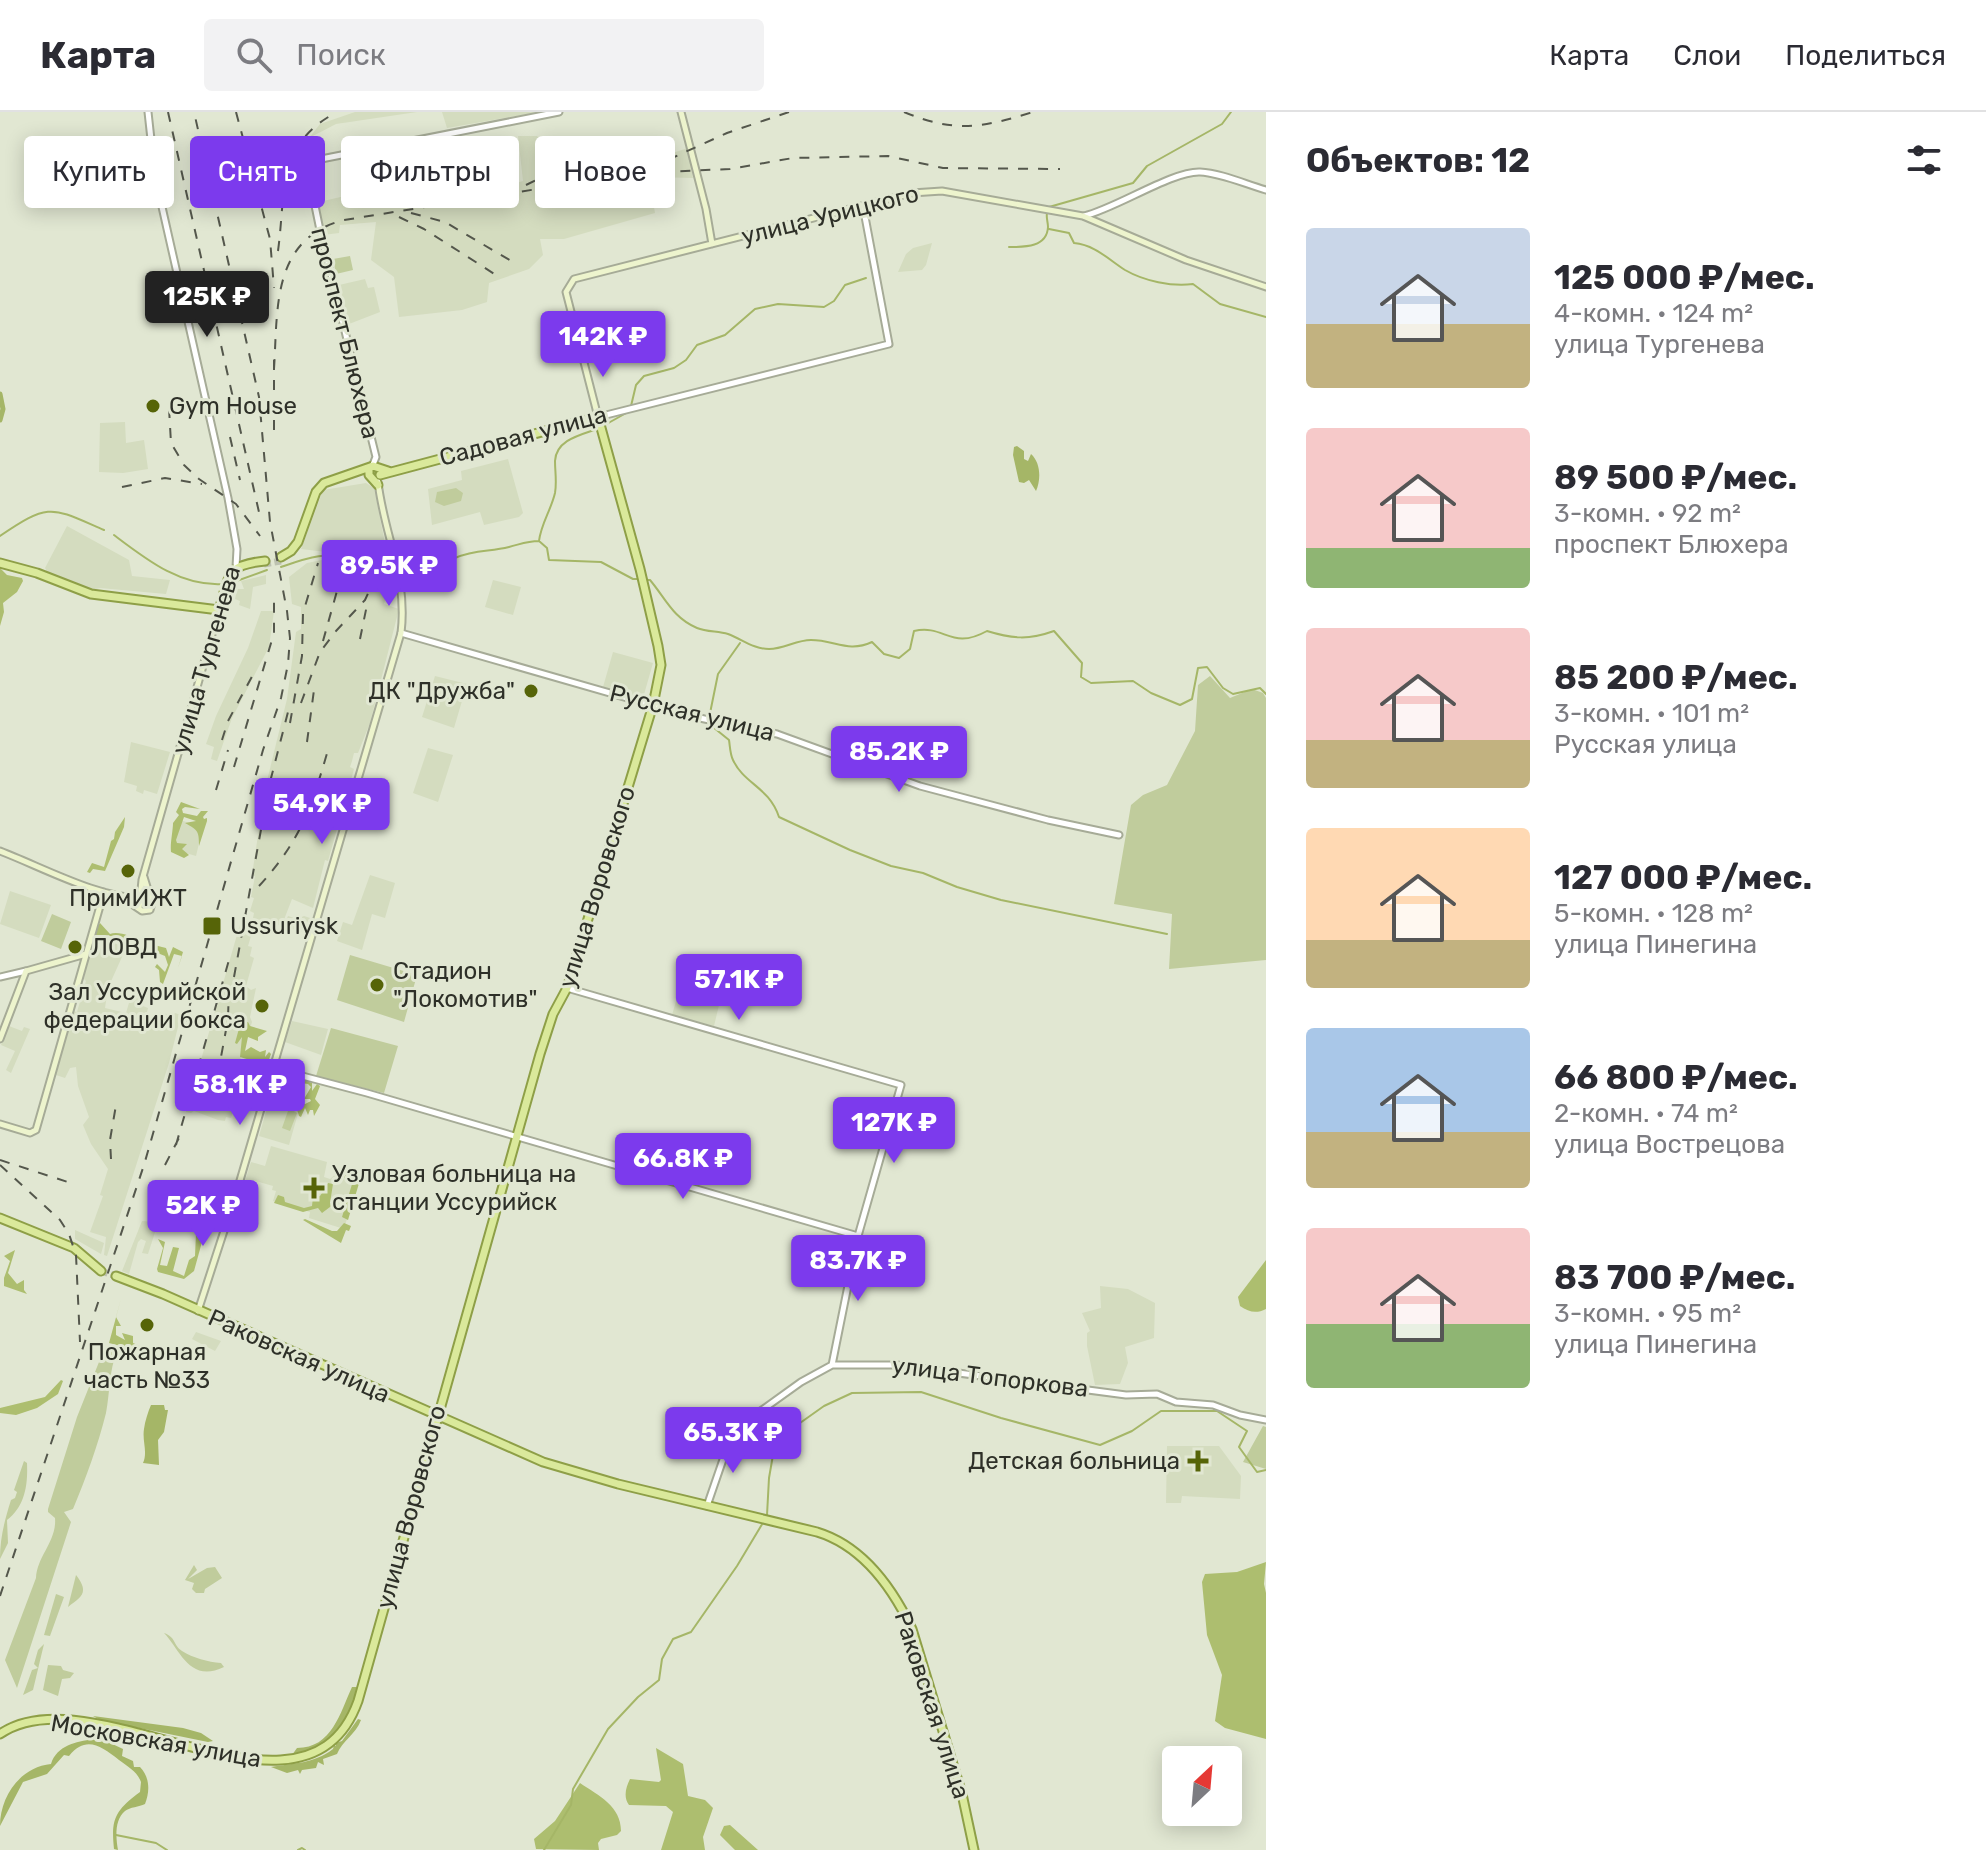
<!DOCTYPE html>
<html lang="ru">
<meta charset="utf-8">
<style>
:root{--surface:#fff;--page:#f2f2f3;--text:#2b2b33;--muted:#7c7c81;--line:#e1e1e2;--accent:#7c3aed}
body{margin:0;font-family:Rubik,sans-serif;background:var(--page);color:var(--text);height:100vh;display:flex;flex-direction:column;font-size:30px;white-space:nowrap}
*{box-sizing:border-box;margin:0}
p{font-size:26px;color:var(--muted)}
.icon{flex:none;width:44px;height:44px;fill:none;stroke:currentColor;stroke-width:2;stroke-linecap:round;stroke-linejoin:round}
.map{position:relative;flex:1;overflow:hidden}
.drawer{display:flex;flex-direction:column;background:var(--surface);width:720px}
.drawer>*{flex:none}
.banner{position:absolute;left:24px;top:24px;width:760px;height:72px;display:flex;gap:16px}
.needle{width:52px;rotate:26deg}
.tools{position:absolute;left:1162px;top:1634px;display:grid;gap:16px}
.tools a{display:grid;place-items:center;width:80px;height:80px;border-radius:8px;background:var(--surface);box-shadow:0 4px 20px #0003;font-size:40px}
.price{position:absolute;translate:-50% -68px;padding:0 18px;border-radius:8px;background:var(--accent);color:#fff;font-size:26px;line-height:52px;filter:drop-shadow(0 2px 4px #0008)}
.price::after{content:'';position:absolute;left:50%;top:48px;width:24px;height:18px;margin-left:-12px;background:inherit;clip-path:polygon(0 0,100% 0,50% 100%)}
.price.current{background:#222;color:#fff}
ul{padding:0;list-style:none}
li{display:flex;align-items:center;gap:24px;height:200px;padding:0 40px}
li span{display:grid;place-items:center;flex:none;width:224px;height:160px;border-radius:8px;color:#555}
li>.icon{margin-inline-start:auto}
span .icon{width:96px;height:96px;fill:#fffc;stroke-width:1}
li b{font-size:34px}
h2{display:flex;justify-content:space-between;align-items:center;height:96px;padding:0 40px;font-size:34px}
.pill{padding:0 28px;border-radius:8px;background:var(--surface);box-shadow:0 4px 20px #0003;font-size:28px;line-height:72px}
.pill.current{background:var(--accent);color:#fff}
header{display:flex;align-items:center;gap:48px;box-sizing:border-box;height:112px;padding:0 40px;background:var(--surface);border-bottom:2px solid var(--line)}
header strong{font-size:38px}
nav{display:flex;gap:44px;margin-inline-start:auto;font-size:28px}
.search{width:560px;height:72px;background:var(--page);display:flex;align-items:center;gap:20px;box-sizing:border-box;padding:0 28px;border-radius:8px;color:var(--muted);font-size:30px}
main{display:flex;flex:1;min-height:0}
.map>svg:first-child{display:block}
</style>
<header>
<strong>Карта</strong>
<div class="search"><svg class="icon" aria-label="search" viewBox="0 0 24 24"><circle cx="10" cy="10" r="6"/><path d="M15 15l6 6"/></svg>Поиск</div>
<nav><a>Карта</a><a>Слои</a><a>Поделиться</a></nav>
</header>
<main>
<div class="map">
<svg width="1266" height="1738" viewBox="0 0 1266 1738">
<rect width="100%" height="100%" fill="#e1e7d2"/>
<path fill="#d4dcbf" d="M355,0H417L336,12L309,26L320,12Z
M442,0H539L447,16Z
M518,24H537L551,43L614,37L629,55L688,36L693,66L653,65L650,72L655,101L564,127H540L543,143L529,157L489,171L487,190L462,198L399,205L394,165L371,148L376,110L340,113L339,121L323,123L315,91L400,71L488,65L494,77L523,69Z
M932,131L926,153L922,158L898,160L906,142L913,136Z
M365,167L368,176L374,175L380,200L349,212L339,173Z
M125,310L126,331L144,328L148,357L123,361L99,360L100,311Z
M508,347L523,401L519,405L484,413L480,400L432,413L428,377L462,368L461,359Z
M366,371L374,376L386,436L374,452L352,443L301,437L323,378Z
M67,414L129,448L132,464L170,468L166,482L100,476L91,478L48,461L45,456Z
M322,448L341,452L343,458L384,476L396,475V484L387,481L384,492L399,497L370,611L358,641H354L352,649L350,655L354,657L328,749L325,748L313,796L292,787L285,805L284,813L288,804L297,807L304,804L310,806L306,821L253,806L254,801L250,799L254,786L251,785L255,764L252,763L265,677L287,587L296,520L301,517V495L292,492L289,465L307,451Z
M266,463V472L253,475L250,497L239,493L240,489L235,487L237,477H244L241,469Z
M493,468L521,475L513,503L485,495Z
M261,499H274L269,535L232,606L217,649L211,647L214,635L206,632L216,604L248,536Z
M613,540L653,551L643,586L603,575Z
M435,564L467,572L454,616L422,605Z
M131,630L170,640L157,682L144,678L143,682L136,679L137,674L124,670Z
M428,636L453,643L438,690L413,681Z
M180,708L203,715L196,744L172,737Z
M370,763L395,771L385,806L372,802L362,838L337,829L343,810L352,813Z
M10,779L51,793L39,826L0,812Z
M241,809L254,814L248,834L252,835L250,844L254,846L246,874L251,878L256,876L250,905L252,910L238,955L241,956V959L249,962L251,972L249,977L241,974L231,1006L226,1005L225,1009L218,1008L194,999L191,1001L186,1000Z
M103,826L126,836L108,876L105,896L126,901L131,884L137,885L139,880L149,883L143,894L148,896L144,911L156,914L160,900L173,904L175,901L181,903L169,951L107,1144L104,1143L106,1125L90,1120L103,1084L100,1083L108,1057L91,1032L83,1013L89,1005L78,974L76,955L70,956L65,966L56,963L72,899L77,900L86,869L84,867L86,854L94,835L99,836Z
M688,848L727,860L714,914L672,903Z
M292,909L328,917L321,943L285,930Z
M9,914L22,919L24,915L30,917L11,961L6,958L15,939L1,933Z
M273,975L303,984L289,1033L259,1024Z
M271,1034L327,1050L324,1065L330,1067L336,1062L358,1069L344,1117L309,1106L310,1100L273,1089L276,1079L272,1078L273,1074L252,1068L248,1074L244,1072L251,1050L265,1054Z
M164,1094L166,1095L163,1098L161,1108L169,1110L168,1113L158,1111L148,1142L142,1141L146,1129L141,1127L138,1130L129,1162L122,1159L142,1109L156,1110L160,1095Z
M176,1094L190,1098L199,1106L198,1114L177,1112L180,1100L175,1098Z
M75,1118L104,1131L101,1142L75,1127Z
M1100,1174L1128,1177L1155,1191L1154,1226L1125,1235L1128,1251L1120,1272L1095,1273L1087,1234V1221L1090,1219L1082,1201L1101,1196Z
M196,1220L221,1229L215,1239L192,1227Z
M1167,1334H1219L1241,1364L1240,1387L1182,1384L1181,1391H1166Z"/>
<path fill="#c0cc9c" d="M350,144L353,158L336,162L333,147Z
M456,376L463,381L461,389L444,394L435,390L437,380Z
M1210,564L1230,586L1252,577L1263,581L1266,586V848L1169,857L1172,802L1114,792L1131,693L1143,683L1167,673L1195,619L1198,573Z
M52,802L71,810L61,837L41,829Z
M350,843L417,863L404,910L337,888Z
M704,856L720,862L718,873L699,868Z
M331,916L398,934L384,981L316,964Z
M289,996L297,1001L290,1019L282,1016Z
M112,1234L117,1239C109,1259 110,1280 106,1301C98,1333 86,1366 73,1397L64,1400L71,1410L17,1576L5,1548L36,1466C37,1444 57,1429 55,1406L48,1400V1397L77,1305L105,1235Z
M1263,1314L1266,1315V1357L1243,1350Z
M24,1349L27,1351C28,1373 25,1394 7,1408L8,1431L0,1447C0,1427 4,1410 11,1388L15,1386L17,1380L14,1378Z
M194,1453L197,1458L188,1467L207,1456L215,1455L222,1466L205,1477L204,1481H196L192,1477L194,1471L185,1468Z
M76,1463C90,1481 81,1485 68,1495Z
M56,1482L64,1485L50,1524L44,1523Z
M164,1521C176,1525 173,1533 182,1539C193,1546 208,1550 221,1551L224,1555C189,1572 180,1537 164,1521Z
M44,1532L33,1578L23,1583L32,1558L38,1556L34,1552L38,1538Z
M48,1553L61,1554L63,1558L74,1561L70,1566L62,1567L58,1584L43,1578Z"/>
<path fill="#adbe6f" d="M0,456L7,463L22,466L23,469L17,480L3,491L4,500L0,514Z
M181,690L200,697L185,695L182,697L183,701L197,704L201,699H208L203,705L204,707L207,706V709L199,734C199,719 198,718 185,711L196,709L184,705L176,728L177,731L187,732L182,737L189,743L184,746L171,740C170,731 173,719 173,711L179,703L176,700Z
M125,705L124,715L105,759L93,757L90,761L87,760L92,751L104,755L111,729L114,727L115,720Z
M100,811L110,822C118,819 133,824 139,830L132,837L127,831L108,823L96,829L93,827L94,819Z
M154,833L166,836L169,845L173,835L183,840L178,856L182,844L174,842L163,872L160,870L159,858L155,855L157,852L165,860L168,853L165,844L155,840Z
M245,910H248L250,914L267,919L258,925V929L248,925L245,939L251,935L260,940L266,938L265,945L269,940L271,942L267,953L240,945L242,925L237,932L235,931L240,913Z
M304,968L312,971V979L317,972L320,974L315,987L320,993L314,1004L313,998H310L308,1003L305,996L301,1005L299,1004L296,994L300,989L305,992L311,989L310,987H304L311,975L308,972L301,971Z
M344,1063L360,1068L348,1108L342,1105L353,1069L344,1066Z
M328,1071L333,1072L330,1091L334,1092L322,1101L318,1096L303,1100L274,1091L278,1083L284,1085L285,1090L304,1096L312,1094L313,1085L320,1084L322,1081L318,1080L320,1076H324Z
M305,1107L332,1119H337L344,1111L351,1114L349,1119L346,1118L341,1131L303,1108Z
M203,1117L205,1119L194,1159L184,1167L158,1160L157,1157L163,1136L158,1127L165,1130L160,1153L167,1154L173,1135L179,1136L173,1159L184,1164L189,1148L195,1144L196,1121Z
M15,1138L8,1161L17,1172L24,1168V1178L27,1182L4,1174V1166L10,1149L4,1144Z
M1266,1148V1197C1256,1202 1249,1200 1240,1194L1238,1185Z
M121,1187L116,1205L121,1214H116V1223L125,1228L122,1221L133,1224V1231L147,1237V1241L109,1231Z
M61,1268L63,1269L58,1282L37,1296L16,1303L0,1301V1296L45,1285Z
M1266,1450L1264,1472L1266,1481V1627L1225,1616L1215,1609L1222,1563L1207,1523L1202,1470L1205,1462L1237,1460Z
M656,1636L683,1652L688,1684L705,1688L713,1696L703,1725L705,1738H661L673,1700L666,1694L629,1693C623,1685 626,1675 630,1667L659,1670L661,1668Z
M580,1671C599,1684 621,1694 621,1719L617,1723L601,1727L598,1731L599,1738L536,1737L534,1727L555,1709Z
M730,1713L758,1738H735L720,1723L724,1714Z"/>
<path fill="#a5b667" d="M1017,334L1024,339V347L1028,349L1031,342C1041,351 1041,368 1036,379L1029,368L1024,371L1019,370L1013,343L1014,335Z
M151,1293H164L165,1298H168L164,1320L158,1328L159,1353L143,1351C148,1340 142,1329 144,1317C145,1309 148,1300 151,1293Z
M352,1575H356C357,1598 333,1628 312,1638C306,1641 299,1641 292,1643L297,1636C332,1636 340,1601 352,1575Z
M93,1604L183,1616L201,1621L213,1629L208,1630L100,1608Z
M358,1607L361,1608C356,1622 342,1629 337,1642L323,1647L324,1653L318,1650L316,1656L302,1658L300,1662L298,1658L287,1661L271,1655C294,1651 313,1652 333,1637L334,1633L336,1634V1631L342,1629Z
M93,1627L98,1630L106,1629L123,1637L122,1644L133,1649L134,1655H140C150,1665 150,1680 145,1692C139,1695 130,1695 125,1699C114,1708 116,1727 118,1738L114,1737C111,1708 114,1699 140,1680L141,1670C137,1659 128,1655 119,1648C101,1634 86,1623 69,1644L64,1643L47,1662L23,1670L0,1714C0,1685 20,1655 51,1652C57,1633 76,1630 93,1627Z"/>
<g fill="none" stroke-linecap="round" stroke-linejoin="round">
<path stroke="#a5b667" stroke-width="2" d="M1049,95L1133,71L1147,54L1222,12L1231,0
M1049,117L1069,121L1074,131C1095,133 1108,147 1125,158C1144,169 1172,175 1193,172L1220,192L1266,205
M1009,135C1023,135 1047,136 1048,115C1048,110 1046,106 1047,101
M631,294L636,273L644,264L674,256L686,248L697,233L725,223L755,197L778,192L824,195L834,189L845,173L866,166
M603,314L628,300
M114,423C147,448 181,475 224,472
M0,424C50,390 51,395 104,418
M539,429L547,436L549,448L601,450L633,467H640
M281,455C304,447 330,437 353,449C377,461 379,469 410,465C427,463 440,453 455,446C475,437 490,440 509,435C521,432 527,429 539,429C541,412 551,398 555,381C557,370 555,360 555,349C556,328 580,323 597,317
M647,468H650C666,487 673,506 697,516C707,520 718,519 728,522C742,527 753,537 769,537C784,537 796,528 811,528C835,528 848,541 872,530L884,542L899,546L910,537L914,519C945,512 951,539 987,519C1013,527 1029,528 1054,519L1082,551L1081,565L1091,571L1133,569L1151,581L1180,593L1192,587L1198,556L1207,555L1223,576L1233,582L1260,576L1266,582
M231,471L267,458
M740,531L718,562L708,611L729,628C730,634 730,642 733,648C744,672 769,675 779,705L850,738L891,754L923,761L957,775L1001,788L1167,822
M767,1403L769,1366L773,1343L800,1311L824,1294L852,1281L921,1280L1001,1306L1100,1333L1132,1319L1161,1299H1217L1247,1319L1239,1335L1257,1360L1266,1358
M116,1723L156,1731L167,1738
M298,1738L302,1736L305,1738
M544,1738L571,1693L573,1677L608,1617L638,1585L659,1568L662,1547L673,1527L691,1520L737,1454L764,1409"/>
<path stroke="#a5b667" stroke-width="5" d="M0,282L3,297L0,308"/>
<path stroke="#bdc2b0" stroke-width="7" stroke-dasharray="7 3.5" stroke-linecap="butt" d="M264,452L281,449
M101,1159L116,1164"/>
<g stroke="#a6ab97" stroke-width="9">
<path id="tertiary" d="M148,0L155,64L228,386L237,437L236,455
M1084,104C1117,96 1172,59 1200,60C1221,61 1245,72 1266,78
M598,305L889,232L863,94
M372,355L376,345L320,118L306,50L559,0
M401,521L690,604L777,622L920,674L1048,708L1119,723
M0,865L26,859
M567,876L901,973L858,1124L832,1253
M272,956L367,981L858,1124
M707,1394L729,1330L737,1316L801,1270L832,1253H897L1126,1283L1157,1282L1176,1290L1213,1293L1240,1303L1266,1308"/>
</g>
<g stroke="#a6ab97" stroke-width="9">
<path id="secondary" d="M681,0L706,97L712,132
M598,305L566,180L574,167L912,81L942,79L1083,104L1186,148L1266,175
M0,739C42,755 100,787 143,786
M123,786L142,799L150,798L152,791L144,765
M139,797L142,768L219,498
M0,927L26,859L86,842
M0,1012L30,1021L36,1018L104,780
M198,1199L236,1082L401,521C408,465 384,423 378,370"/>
</g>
<g stroke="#8e9f47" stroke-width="11">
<path id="primary" d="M369,357V363L378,373
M281,445L291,439L298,430L316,380L324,371L373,354L388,359
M0,451L37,461L91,482L219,498C230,463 225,453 265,449
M0,1106L74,1136L101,1159
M116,1164L163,1182L543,1350L618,1372L817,1420C863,1434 892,1475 912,1517L962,1682L974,1738
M0,1622C93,1557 306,1735 358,1589L540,942L553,902L567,876L653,593L661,553L658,534L640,457L598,305L380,363"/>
</g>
<use href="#tertiary" stroke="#fff" stroke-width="5"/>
<use href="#secondary" stroke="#edf4cd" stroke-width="5"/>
<use href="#primary" stroke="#dae99b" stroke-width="7"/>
<path stroke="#54574c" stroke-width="2" stroke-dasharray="10 10" stroke-linecap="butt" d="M168,0L261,409
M236,0L270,127L274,176
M904,0C954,21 982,16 1033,0
M650,56L727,21L789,0
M526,73L550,61L593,55
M545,80L576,84L645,75
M411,101L445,110L518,153
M399,105L424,117L496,163
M278,139C286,81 276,32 337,0
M274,248V324
M274,257C278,197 271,127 344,108L637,61L730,57L793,46L888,44L943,56L1060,57
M169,296L171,331L184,353L199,367L236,392L260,424
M230,325L240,368
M122,375L165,366L202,372
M360,527L368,488
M323,529L337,479
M301,591L320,540L336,519L365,488L385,445
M290,611L302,544L303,501L318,451
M222,628L228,609L256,557
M307,630L314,578
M234,655L274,521V488
M216,678L228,638
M259,774C301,728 311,696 328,638
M234,865L269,674L288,600
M214,983L228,907L229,873
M176,1033L229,848
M111,1047L110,1028L116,993
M0,1048L74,1072
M0,1053L60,1108L69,1122L76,1143L80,1230
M165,1053L180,1024
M0,1484L144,1053L263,638L281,586L288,552L290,526L287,499L270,410L259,285L194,0"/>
</g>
<g fill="#566408" stroke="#e1e7d2" stroke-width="3">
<circle cx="153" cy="294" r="8"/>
<circle cx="531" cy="579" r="8"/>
<circle cx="128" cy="759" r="8"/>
<rect x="202" y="804" width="20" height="20" rx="4"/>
<circle cx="75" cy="835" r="8"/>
<circle cx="377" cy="873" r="8"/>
<circle cx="262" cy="894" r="8"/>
<path d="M310 1064h8v8h8v8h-8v8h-8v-8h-8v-8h8z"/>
<circle cx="147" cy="1213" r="8"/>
<path d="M1194 1337h8v8h8v8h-8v8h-8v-8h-8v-8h8z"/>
</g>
<g text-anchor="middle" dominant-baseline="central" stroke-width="6" stroke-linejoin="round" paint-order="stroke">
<g font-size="24" fill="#2e3028" stroke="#e1e7d2">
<text transform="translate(830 103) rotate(-14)">улица Урицкого</text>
<text transform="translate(345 221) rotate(76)">проспект Блюхера</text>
<text transform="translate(523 324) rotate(-15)">Садовая улица</text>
<text transform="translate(206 548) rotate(-74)">улица Тургенева</text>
<text transform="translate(692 601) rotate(14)">Русская улица</text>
<text transform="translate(597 775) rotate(-73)">улица Воровского</text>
<text transform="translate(299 1244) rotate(24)">Раковская улица</text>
<text transform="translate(990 1265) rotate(7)">улица Топоркова</text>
<text transform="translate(411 1395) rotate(-75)">улица Воровского</text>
<text transform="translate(932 1593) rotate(72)">Раковская улица</text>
<text transform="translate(156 1629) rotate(10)">Московская улица</text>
</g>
<g font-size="24" fill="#2e3028" stroke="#e1e7d2" text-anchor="start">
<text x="169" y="294">Gym House</text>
<text x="515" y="579" text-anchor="end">ДК "Дружба"</text>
<text x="128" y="786" text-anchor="middle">ПримИЖТ</text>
<text x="230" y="814">Ussuriysk</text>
<text x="91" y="835">ЛОВД</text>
<text x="393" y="859">Стадион<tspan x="393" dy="28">"Локомотив"</tspan></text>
<text x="246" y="880" text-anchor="end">Зал Уссурийской<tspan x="246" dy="28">федерации бокса</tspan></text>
<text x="332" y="1062">Узловая больница на<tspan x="332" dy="28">станции Уссурийск</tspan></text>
<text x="147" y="1240" text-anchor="middle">Пожарная<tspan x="147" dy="28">часть №33</tspan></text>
<text x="1180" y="1349" text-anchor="end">Детская больница</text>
</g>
</g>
</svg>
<div class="tools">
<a><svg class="needle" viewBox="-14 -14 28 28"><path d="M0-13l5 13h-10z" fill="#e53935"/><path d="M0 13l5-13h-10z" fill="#7c7c81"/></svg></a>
</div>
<b class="price current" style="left:207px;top:227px">125K ₽</b>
<b class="price" style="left:603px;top:267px">142K ₽</b>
<b class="price" style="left:389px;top:496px">89.5K ₽</b>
<b class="price" style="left:899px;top:682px">85.2K ₽</b>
<b class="price" style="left:322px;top:734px">54.9K ₽</b>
<b class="price" style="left:739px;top:910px">57.1K ₽</b>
<b class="price" style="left:240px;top:1015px">58.1K ₽</b>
<b class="price" style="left:894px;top:1053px">127K ₽</b>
<b class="price" style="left:683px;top:1089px">66.8K ₽</b>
<b class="price" style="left:203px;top:1136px">52K ₽</b>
<b class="price" style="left:858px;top:1191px">83.7K ₽</b>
<b class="price" style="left:733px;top:1363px">65.3K ₽</b>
<div class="banner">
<a class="pill">Купить</a>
<a class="pill current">Снять</a>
<a class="pill">Фильтры</a>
<a class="pill">Новое</a>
</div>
</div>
<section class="drawer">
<h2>Объектов: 12<svg class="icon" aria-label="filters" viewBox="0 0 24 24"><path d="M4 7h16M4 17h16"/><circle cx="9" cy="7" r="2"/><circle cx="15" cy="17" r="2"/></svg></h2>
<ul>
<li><span style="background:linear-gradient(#c9d6e8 60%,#c2b280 0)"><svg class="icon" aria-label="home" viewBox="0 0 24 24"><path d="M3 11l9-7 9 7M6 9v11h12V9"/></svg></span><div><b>125 000 ₽/мес.</b><p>4-комн. · 124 m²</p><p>улица Тургенева</p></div></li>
<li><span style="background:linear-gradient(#f6c9c9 75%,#8fb573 0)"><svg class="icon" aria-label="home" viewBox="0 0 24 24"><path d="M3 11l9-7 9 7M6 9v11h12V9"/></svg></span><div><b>89 500 ₽/мес.</b><p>3-комн. · 92 m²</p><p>проспект Блюхера</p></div></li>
<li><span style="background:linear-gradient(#f6c9c9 70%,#c2b280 0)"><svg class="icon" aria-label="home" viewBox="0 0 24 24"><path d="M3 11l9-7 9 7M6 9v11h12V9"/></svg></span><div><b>85 200 ₽/мес.</b><p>3-комн. · 101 m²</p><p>Русская улица</p></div></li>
<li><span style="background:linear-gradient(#ffd9b3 70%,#c2b280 0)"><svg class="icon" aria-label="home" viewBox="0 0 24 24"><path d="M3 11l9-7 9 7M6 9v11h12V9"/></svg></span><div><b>127 000 ₽/мес.</b><p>5-комн. · 128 m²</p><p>улица Пинегина</p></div></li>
<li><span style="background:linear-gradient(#a9c7e8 65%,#c2b280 0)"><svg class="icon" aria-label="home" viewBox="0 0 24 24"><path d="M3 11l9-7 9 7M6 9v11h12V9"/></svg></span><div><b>66 800 ₽/мес.</b><p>2-комн. · 74 m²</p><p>улица Вострецова</p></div></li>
<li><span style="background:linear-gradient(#f6c9c9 60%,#8fb573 0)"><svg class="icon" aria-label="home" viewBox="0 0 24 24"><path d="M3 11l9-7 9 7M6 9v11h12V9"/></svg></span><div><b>83 700 ₽/мес.</b><p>3-комн. · 95 m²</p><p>улица Пинегина</p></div></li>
</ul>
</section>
</main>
